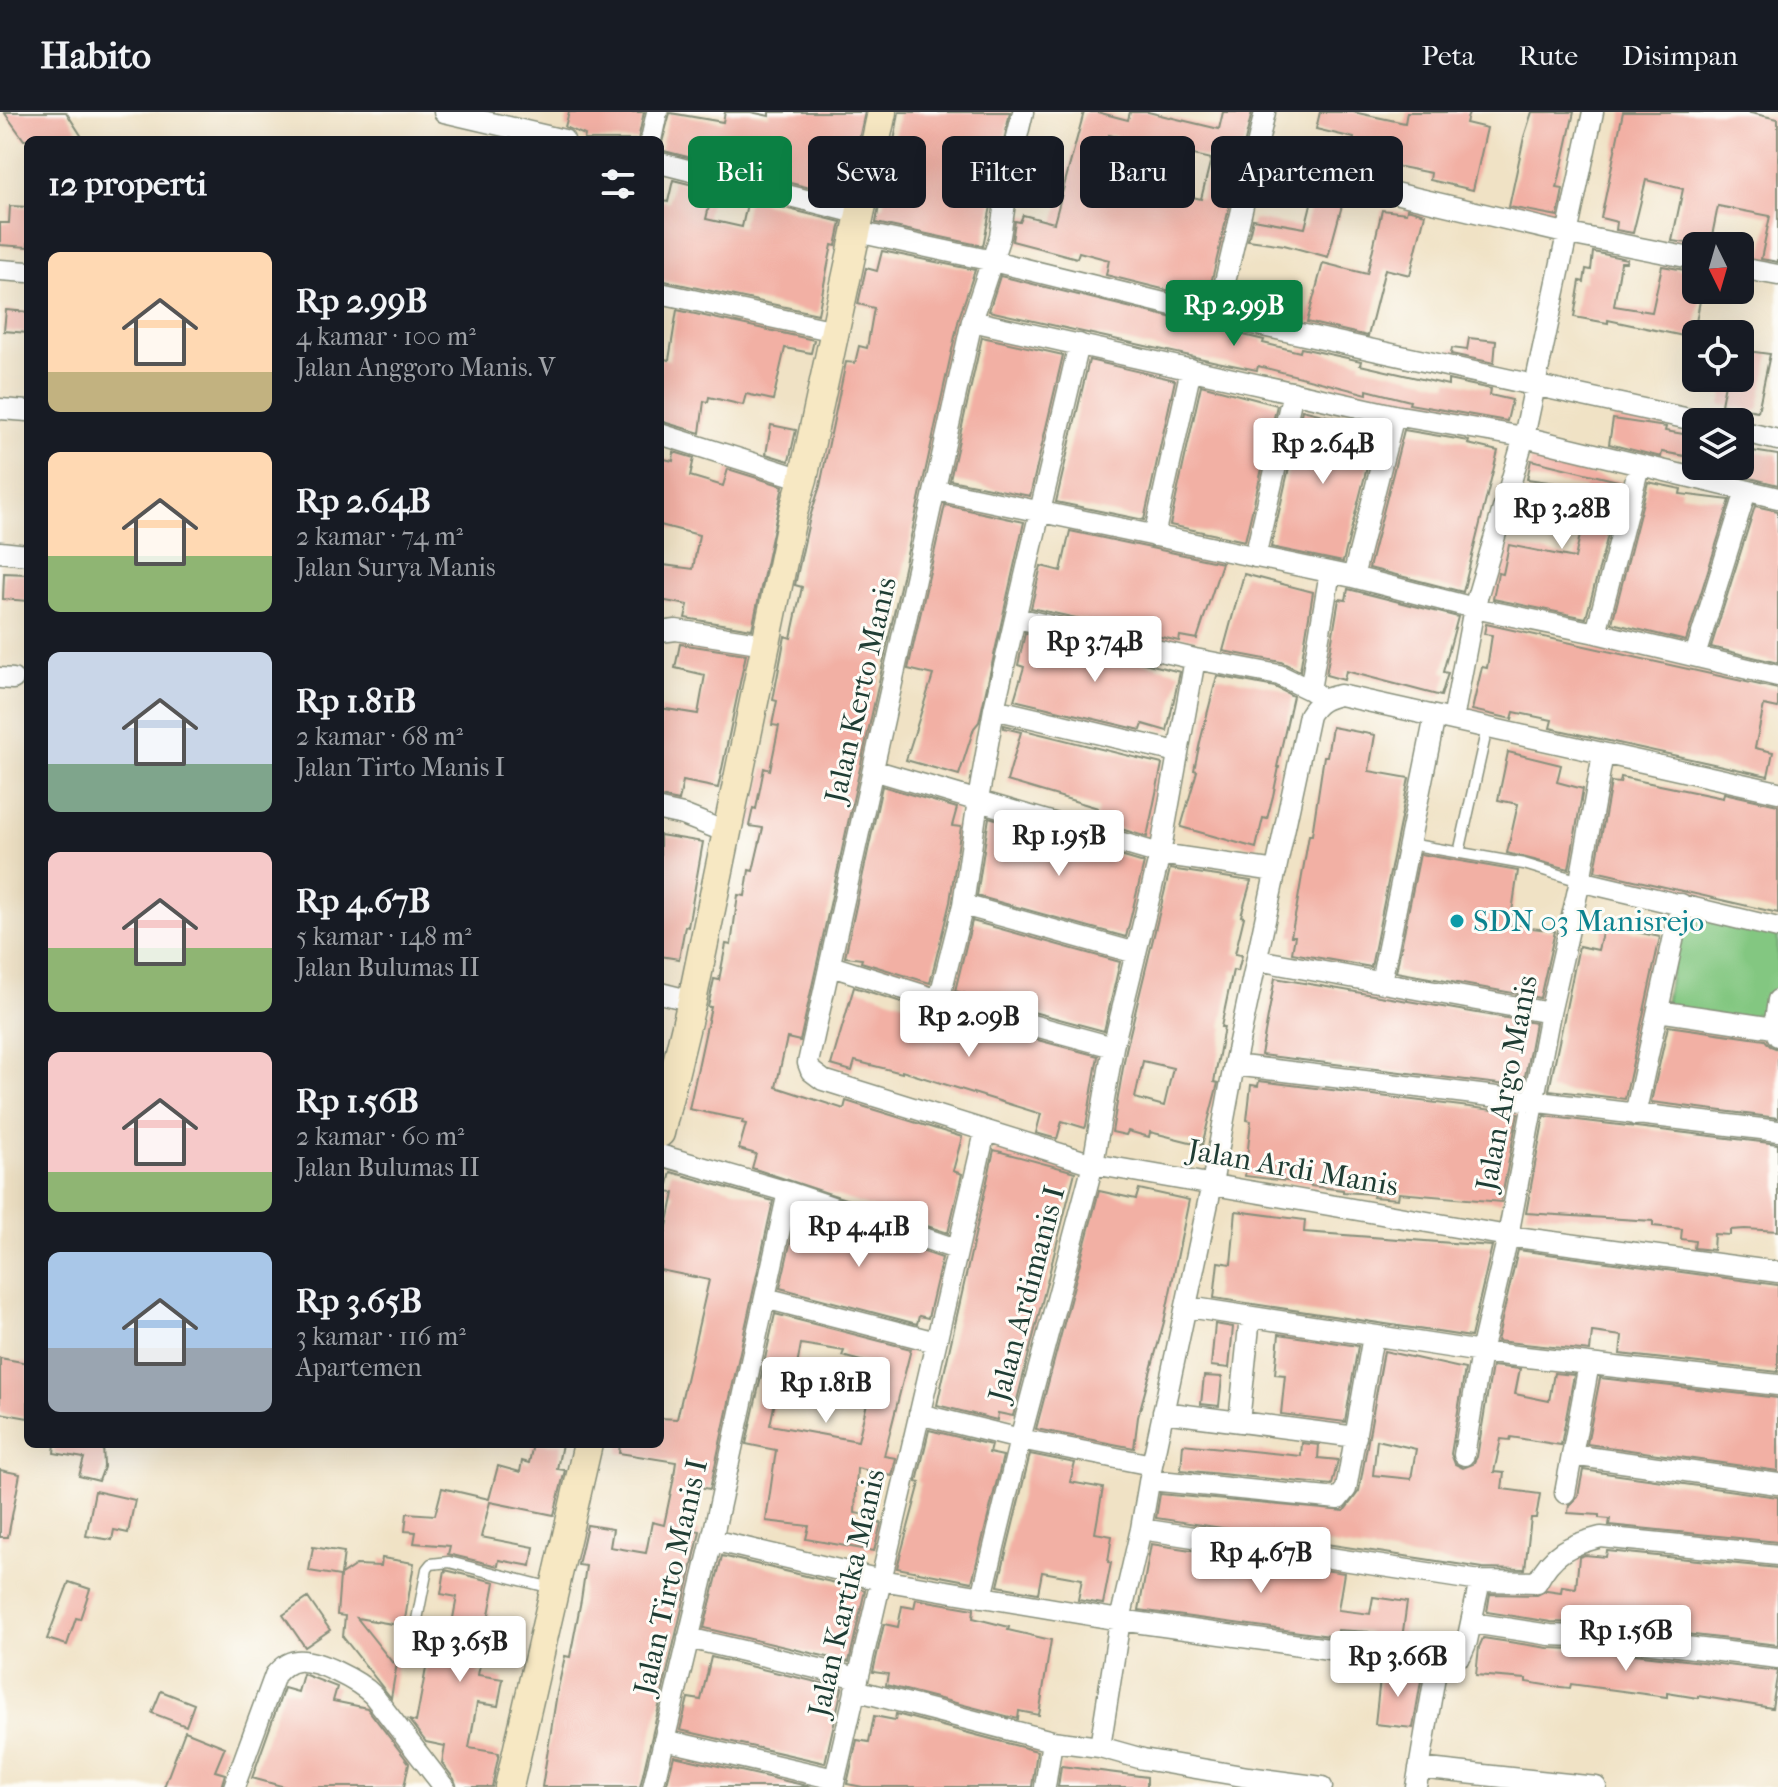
<!DOCTYPE html>
<html lang="id">
<meta charset="utf-8">
<style>
:root{--surface:#171b24;--page:#20242c;--text:#f1f3f6;--muted:#9ea1a6;--line:#363941;--accent:#0b8043}
body{margin:0;font-family:"IM FELL French Canon",serif;background:var(--page);color:var(--text);height:100vh;display:flex;flex-direction:column;font-size:30px;white-space:nowrap}
*{box-sizing:border-box;margin:0}
p{font-size:26px;color:var(--muted)}
.icon{flex:none;width:44px;height:44px;fill:none;stroke:currentColor;stroke-width:2;stroke-linecap:round;stroke-linejoin:round}
.map{position:relative;flex:1;overflow:hidden}
.side{position:absolute;left:24px;top:24px;width:640px;height:1312px;display:flex;flex-direction:column;background:var(--surface);border-radius:12px;box-shadow:0 8px 32px #0002}
.side>*{flex:none}
.guide{position:absolute;left:688px;top:24px;width:760px;height:72px;display:flex;gap:16px}
.needle{width:52px;rotate:175deg}
.fabs{position:absolute;left:1682px;top:120px;display:grid;gap:16px}
.fabs a{display:grid;place-items:center;width:72px;height:72px;border-radius:12px;background:var(--surface);box-shadow:0 8px 32px #0002;font-size:40px}
.price{position:absolute;translate:-50% -68px;padding:0 18px;border-radius:8px;background:#fff;color:#222;font-size:26px;line-height:52px;filter:drop-shadow(0 2px 4px #0008)}
.price::after{content:'';position:absolute;left:50%;top:48px;width:24px;height:18px;margin-left:-12px;background:inherit;clip-path:polygon(0 0,100% 0,50% 100%)}
.price.on{background:var(--accent);color:#fff}
ul{padding:0;list-style:none}
li{display:flex;align-items:center;gap:24px;height:200px;padding:0 24px}
li span{display:grid;place-items:center;flex:none;width:224px;height:160px;border-radius:12px;color:#555}
li>.icon{margin-inline-start:auto}
span .icon{width:96px;height:96px;fill:#fffc;stroke-width:1}
li b{font-size:34px}
h2{display:flex;justify-content:space-between;align-items:center;height:96px;padding:0 24px;font-size:34px}
.chip{padding:0 28px;border-radius:12px;background:var(--surface);box-shadow:0 8px 32px #0002;font-size:28px;line-height:72px}
.chip.on{background:var(--accent);color:#fff}
header{display:flex;align-items:center;gap:48px;box-sizing:border-box;height:112px;padding:0 40px;background:var(--surface);border-bottom:2px solid var(--line)}
header strong{font-size:38px}
nav{display:flex;gap:44px;margin-inline-start:auto;font-size:28px}
.map>svg:first-child{display:block}
</style>
<header>
<strong>Habito</strong>
<nav><a>Peta</a><a>Rute</a><a>Disimpan</a></nav>
</header>
<div class="map">
<svg width="1778" height="1675" viewBox="0 0 1778 1675">
<rect width="100%" height="100%" fill="#fdfcf7"/>
<filter id="ink" filterUnits="userSpaceOnUse"><feTurbulence type="fractalNoise" baseFrequency=".0125" numOctaves="2"/><feDisplacementMap in="SourceGraphic" scale="16" xChannelSelector="R" yChannelSelector="G"/><feConvolveMatrix kernelMatrix="1 2 1 2 8 2 1 2 1" color-interpolation-filters="sRGB"/></filter>
<filter id="wash" filterUnits="userSpaceOnUse"><feTurbulence type="fractalNoise" baseFrequency=".006" numOctaves="4" result="noise"/><feDisplacementMap in="SourceGraphic" scale="32" xChannelSelector="R" yChannelSelector="G"/><feGaussianBlur stdDeviation="1.8" result="paint"/><feColorMatrix in="noise" values="0 0 0 0 0 0 0 0 0 0 0 0 0 0 0 0 0 1.4 0 .05"/><feComposite in="paint" operator="in"/></filter>
<g filter="url(#wash)">
<rect width="100%" height="100%" fill="#f0e2c5"/>
<path fill="#83c781" stroke="#51825a" stroke-width="2" d="M1683,801L1778,821V877L1770,912L1664,896Z"/>
<g id="blocks">
<path fill="#f2b0a4" fill-rule="evenodd" d="M4,0H66L84,28H24Z
M569,0H644L638,28H584L585,23L565,15Z
M725,0H751L769,4V0H865L846,85L660,38L670,1L723,10Z
M899,0H1010L983,134L876,111L879,94L883,95Z
M1084,0H1097L1128,8L1130,0H1148L1219,17L1223,0H1252L1207,188L1106,163L1109,148L1079,140L1077,146L1012,129L1015,109L1020,110L1023,103L1054,111ZM1109,23L1211,47L1201,87L1172,80L1169,89L1097,70Z
M1320,0H1353L1405,11L1407,0H1469L1466,11L1487,16L1473,78L1430,68L1431,61L1350,45L1354,26L1316,17Z
M1532,0H1574L1557,76L1563,77L1558,104L1509,95L1524,25Z
M1623,0H1746L1778,7V150L1761,147L1770,104L1718,94L1710,134L1672,129L1683,77L1646,68L1633,121L1616,118L1617,110L1601,106Z
M673,68L713,78L706,107L742,115L748,87L841,110L836,134L832,133L818,202L660,168V88L668,90Z
M1322,77L1337,81L1336,84L1344,86L1328,145L1284,133L1248,128L1253,107L1305,116L1314,80L1321,82Z
M10,94L28,95V135L0,133V111H9Z
M1407,97L1425,102L1410,163L1385,157L1368,224L1307,210L1323,151L1367,162L1382,98L1406,101Z
M882,139L975,158L959,206L800,929L787,926L776,975L844,997L846,989L962,1025L953,1059L962,1062L948,1121L752,1056L756,1042L739,1037L746,1012L742,1011L743,1008L689,997L711,895H708L714,867L719,868L726,832L731,833L738,783L745,784L749,758L753,759L763,716L749,714L753,696L756,697L764,656L770,658L779,614L772,613L777,589L773,588L785,524L791,526L802,475L795,473L810,405L820,374L846,250L855,251L859,234L867,236L874,196L858,192L866,156L877,159Z
M1593,140L1627,147L1626,150H1621L1614,194L1652,200L1662,154L1696,160V178H1702L1693,226L1608,208V211L1574,205L1580,169L1584,170L1586,157L1591,158Z
M1000,164L1264,228L1263,231L1300,240L1301,236L1361,249L1360,253L1448,273V268L1491,277L1490,283L1512,288L1507,309L1409,292L1410,289L1367,278V282L1258,254L1257,258L1217,250L989,199Z
M6,198L28,200V221L4,219Z
M677,198L814,228L811,241L785,236L773,288L746,282L743,293L709,285L708,290L704,289L700,321L660,309V246L669,248Z
M982,225L1063,243L1030,384L950,368Z
M1469,226L1496,229L1494,251L1451,242L1452,236L1467,238Z
M1740,238L1770,242L1758,299L1721,293L1726,266H1740Z
M1089,248L1175,268L1144,408L1056,390Z
M1201,273L1277,293L1245,429L1170,413Z
M1302,298L1377,316L1343,450L1271,435Z
M1613,307L1666,315L1665,319L1696,324V346L1662,340L1661,345L1609,332Z
M771,313L796,318L789,349L766,342Z
M1404,318L1469,329L1468,332L1498,339L1463,480L1369,456Z
M1740,337L1778,343V373L1718,358V354H1740Z
M674,340L694,346L690,364L723,374L728,357L783,374L752,517L685,506L688,493L660,488L663,453L693,457L699,423L660,413V346L673,349Z
M1531,348L1622,370L1586,506L1493,487L1498,461L1503,462L1509,433L1575,446L1587,391L1582,389L1585,375L1527,367Z
M1648,370L1681,377L1680,382L1730,388L1686,529L1612,511Z
M945,393L1024,410L979,610L974,616L959,663L906,648L933,563L908,557Z
M1755,394L1778,399V551L1711,535Z
M1070,419L1222,451L1197,527L1180,524L1179,529L1031,496L1041,454L1061,459Z
M4,461L28,462V489L3,487Z
M1244,462L1313,480L1300,559L1281,550L1223,539Z
M1348,477L1458,505L1443,560L1448,561L1441,584L1346,559L1344,568L1326,563L1339,487L1346,488Z
M1486,512L1778,577V596L1764,593L1755,636L1773,640L1768,664L1550,616L1552,608L1514,600L1512,607L1472,598L1482,555L1487,556L1492,523L1484,522Z
M1025,521L1180,560L1167,619L1143,612L1141,618L1014,588L1024,555L1018,553Z
M680,532L746,542L718,676L683,669L679,689L660,685V596L698,602L705,563L675,556Z
M1217,564L1275,575L1293,584L1277,655H1279L1273,684L1267,707L1263,706L1256,736L1181,715L1197,659L1194,658L1200,630Z
M1004,613L1162,652L1147,725L1095,709L1098,696L1007,669L1021,620L1004,616Z
M1332,615L1375,623L1369,659L1409,666L1371,855L1292,841L1295,824H1291L1296,799L1309,723H1312L1324,644H1327Z
M1508,640L1561,653L1557,670L1583,677L1569,757L1507,741L1518,692L1498,688Z
M1621,665L1723,686L1724,681L1778,693V801L1595,759L1611,670L1620,671Z
M882,674L957,696L952,714L961,715L950,790L930,871L861,850L862,847L845,845Z
M989,705L1144,751L1126,825L977,784Z
M660,723L703,730L688,815L685,814L679,847L660,844Z
M1420,742L1518,759L1510,813L1555,819L1540,886L1396,860Z
M1170,757L1251,769L1241,804L1244,805L1235,842L1242,843L1238,859L1233,858L1221,915H1224L1214,970L1218,971L1202,1033L1150,1020L1149,1025L1128,1019L1126,1023L1112,1020L1126,938ZM1143,949L1173,956L1164,994L1135,986Z
M972,809L1120,850L1104,919L955,879Z
M1604,813L1660,825L1625,987L1549,978L1579,834L1598,838Z
M1275,866L1535,911L1523,975L1261,943Z
M854,875L936,901L1098,944L1086,1014L1085,1016L1062,1009L1057,1027L1036,1021L1041,1002L902,959V961L855,949L852,959L831,953Z
M1668,914L1765,928L1770,934L1778,937V1006L1651,990Z
M1259,969L1518,1001L1501,1090L1399,1081L1398,1087L1373,1085L1374,1082L1343,1080V1078L1311,1074V1072L1245,1064L1251,1009L1247,1008L1251,973L1258,974Z
M1544,1004L1778,1032V1119L1745,1117L1730,1118V1123L1714,1122L1713,1138L1694,1136L1695,1129L1681,1127L1682,1117L1653,1114V1109L1526,1101Z
M994,1038L1075,1060L1013,1304L998,1301L997,1308L937,1293Z
M671,1060L773,1089L710,1377L699,1375L689,1417L700,1419L697,1433L640,1675H542L557,1581L565,1544L570,1545L581,1488L586,1454L578,1453L587,1413L613,1417L610,1435L646,1441L652,1410L664,1413L673,1370L676,1350L619,1341L620,1332H660V1306L677,1307L709,1168L660,1158V1118L666,1119L674,1081L666,1080Z
M1139,1077L1189,1088L1164,1210L1138,1305L1134,1336L1036,1317L1099,1079L1136,1087Z
M798,1097L942,1146L928,1206L919,1204L917,1212L780,1176Z
M1236,1099L1305,1108L1304,1120L1492,1134L1471,1225L1214,1186L1218,1150L1231,1152Z
M1518,1138L1778,1173V1260L1620,1242L1622,1224L1592,1220L1590,1239L1497,1229Z
M775,1202L911,1237L884,1344L896,1346L892,1364L857,1356L855,1401L876,1405L875,1410L881,1411L874,1439L806,1427L809,1414L766,1409L776,1338L746,1332ZM801,1232L844,1239L842,1244L876,1253L858,1329L770,1313L783,1252L797,1254Z
M1215,1212L1233,1215L1229,1256L1211,1254Z
M1279,1222L1358,1234L1345,1310L1281,1302L1285,1263L1275,1262Z
M1384,1239L1465,1257L1451,1342L1455,1352L1463,1356L1473,1352L1477,1345L1492,1254L1520,1257L1515,1282L1549,1289L1554,1261L1574,1263L1561,1333L1511,1325L1510,1328L1501,1327L1494,1360L1504,1361L1502,1377L1540,1382L1536,1406H1531L1525,1457L1483,1456L1156,1406L1160,1382L1344,1399L1359,1379ZM1377,1328L1416,1337L1411,1367L1373,1363Z
M0,1246L28,1251V1306L0,1301Z
M1204,1264L1222,1265L1219,1294L1201,1292Z
M1600,1266L1778,1286V1359L1587,1332Z
M929,1318L991,1333L989,1341L1003,1344L972,1470L897,1456L920,1371L917,1370Z
M1302,1331L1319,1333L1318,1346L1338,1348L1332,1373L1181,1358L1183,1332L1301,1344Z
M55,1332H103L104,1355L99,1369L79,1364L84,1346L54,1341Z
M533,1332H562L557,1357L565,1358L554,1403L490,1390L481,1425L534,1435L531,1454L499,1448L498,1454L448,1442L450,1434L414,1431L416,1420L405,1419L407,1401L435,1403L442,1376L489,1387L498,1354L520,1360L522,1349L529,1351Z
M1030,1342L1075,1351L1070,1370L1103,1376L1095,1421L1112,1424L1108,1450L1111,1451L1103,1492L1078,1488L1082,1467L1042,1460L1038,1481L998,1474Z
M0,1358L20,1362L8,1425H0Z
M1583,1358L1778,1385V1430L1609,1413L1610,1407L1599,1406V1403L1568,1401L1569,1393L1578,1384Z
M95,1379L135,1388L128,1421L114,1418L112,1428L86,1424Z
M1151,1432L1344,1461L1338,1498L1370,1502L1373,1485L1407,1490L1401,1534L1366,1529L1368,1520L1338,1518L1337,1525L1139,1498Z
M313,1435L344,1440L341,1463L356,1453L381,1454L382,1446L414,1451L404,1514L357,1506L392,1550L397,1551L391,1586L343,1525L345,1504L337,1503L340,1464L309,1459Z
M1607,1439L1778,1456V1533L1603,1512L1551,1510L1487,1500L1490,1482L1537,1483L1547,1478L1561,1480L1562,1474L1576,1476L1579,1445L1585,1443L1606,1445Z
M722,1444L865,1478L849,1550L704,1516Z
M445,1458L495,1470L478,1563L503,1567L498,1594L477,1591L469,1636L499,1641L492,1675H457L454,1667L442,1651L445,1634L426,1630L409,1608L416,1610L433,1519L450,1522L457,1485L441,1482Z
M69,1470L90,1477L80,1507L76,1506L67,1533L47,1527Z
M308,1486L330,1518L305,1535L283,1503Z
M916,1487L974,1497L973,1506L1009,1515L1008,1518L1051,1528L1039,1603L1019,1599L1018,1607L886,1573L888,1562L873,1560L884,1512L898,1515L902,1494L914,1496Z
M1483,1526L1548,1536L1601,1538L1778,1559L1772,1596L1698,1584V1586L1667,1581V1585L1571,1572L1570,1576L1551,1574L1526,1570V1567L1476,1563L1479,1535Z
M711,1545L842,1576L825,1651L680,1618L688,1586L701,1588Z
M1381,1557L1422,1563L1413,1616L1375,1612Z
M303,1562L337,1575L333,1589L367,1596L409,1651L404,1675H285L252,1666L284,1576L298,1580Z
M161,1579L194,1592L186,1614L152,1601Z
M896,1602L1037,1639L1032,1675H863L847,1672L857,1628L869,1630L874,1604L895,1608Z
M185,1619L225,1635L215,1659L225,1662L221,1675H164Z
M674,1644L812,1675H666Z
M1061,1654L1147,1665V1675H1058Z"/>
</g>
</g>
<g filter="url(#ink)">
<use href="#blocks" fill-opacity="0" stroke="#88907c" stroke-width="2"/>
<g fill="none" stroke-linecap="round" stroke-linejoin="round">
<g stroke="#88907c" stroke-width="13">
<path id="service" d="M1409,732L1524,752L1580,769
M1459,741L1487,616
M412,1533L427,1457L431,1452L449,1450L552,1476"/>
</g>
<g stroke="#88907c" stroke-width="23">
<path id="minor" d="M444,0L564,28
M1023,0L1012,46L1000,124L972,209L808,951L811,959L823,968L1093,1052L1508,1124L1778,1160
M651,28L657,0
M1254,48L1569,122L1696,147
M660,51L861,102
M857,120L993,149L1217,204L1703,310
M1740,156L1778,163
M0,158L28,160
M660,181L835,219
M1217,204L1265,0
M972,209L1394,303L1524,325L1778,386
M0,297L28,299
M1740,319L1778,328
M660,322L803,367
M936,378L1353,465L1474,496L1596,521L1778,564
M1154,424L1191,257
M0,440L28,443
M1255,445L1293,280
M1353,465L1394,303
M1017,506L1195,547L1279,563L1310,578
M660,520L676,518L765,532
M1596,521L1639,354
M1695,544L1746,379
M0,566L13,567
M1320,585L1310,578L1330,460
M994,597L1177,640
M1453,608L1474,496L1524,325L1593,0
M873,658L1160,742L1276,759
M660,698L683,703L726,720
M1580,769L1778,816
M963,793L1136,841
M1257,848L1550,901
M831,854L939,888L1113,935
M1381,870L1435,604
M660,881L692,889
M939,888L963,793L978,688L994,597L1079,232
M1778,888L1774,916L1778,924
M1658,899L1774,916
M1234,953L1778,1019
M1635,1003L1681,792
M660,1043L788,1080L956,1137
M765,1186L936,1230
M1188,1195L1481,1240L1778,1273
M1163,1300L1356,1325
M919,1302L1020,1327L1152,1353
M1239,1310L1250,1205
M1464,1343L1481,1240L1508,1124L1550,901L1580,769L1603,642
M1572,1343L1778,1372
M1150,1368L1338,1387L1346,1377L1373,1224
M1565,1381L1589,1252
M1141,1417L1480,1469L1537,1470C1553,1440 1569,1433 1601,1425L1778,1443
M712,1428L881,1468L1120,1508L1437,1552L1461,1543L1467,1529L1480,1469
M982,1485L1020,1327L1093,1052L1113,935L1160,742L1195,547
M1472,1511L1550,1523L1602,1525L1778,1546
M688,1526L858,1566
M855,1578L1052,1629L1100,1635L1143,1647L1248,1665L1322,1675
M664,1628L835,1667
M1100,1635L1120,1508L1141,1417L1152,1353L1212,1072L1234,953L1309,603C1317,590 1325,586 1340,583L1778,680
M1419,1656L1596,1675
M234,1675L275,1563C281,1556 287,1550 297,1549C317,1547 359,1569 373,1583L444,1675
M653,1675L712,1428L788,1080
M833,1675L985,1020
M1045,1675L1052,1629
M1416,1675L1437,1552"/>
</g>
<g stroke="#88907c" stroke-width="31">
<path id="secondary" d="M660,1021L692,889L793,401L803,367L882,0
M509,1675L588,1332"/>
</g>
<use href="#service" stroke="#fff" stroke-width="10"/>
<use href="#minor" stroke="#fff" stroke-width="20"/>
<use href="#secondary" stroke="#f7e8c3" stroke-width="28"/>
</g>
</g>
<circle fill="#0f9aa8" stroke="#fdfcf7" stroke-width="3" cx="1457" cy="809" r="8"/>
<g text-anchor="middle" dominant-baseline="central" stroke-width="6" stroke-linejoin="round" paint-order="stroke">
<g font-size="30" fill="#1f3d34" stroke="#fdfcf7">
<text transform="translate(861 578) rotate(-77)">Jalan Kerto Manis</text>
<text transform="translate(1507 971) rotate(-79)">Jalan Argo Manis</text>
<text transform="translate(1293 1056) rotate(10)">Jalan Ardi Manis</text>
<text transform="translate(1027 1182) rotate(-75)">Jalan Ardimanis I</text>
<text transform="translate(671 1465) rotate(-77)">Jalan Tirto Manis I</text>
<text transform="translate(847 1481) rotate(-77)">Jalan Kartika Manis</text>
</g>
<g font-size="30" fill="#0d838f" stroke="#fdfcf7" text-anchor="start">
<text x="1473" y="809">SDN 03 Manisrejo</text>
</g>
</g>
</svg>
<div class="fabs">
<a><svg class="needle" viewBox="-14 -14 28 28"><path d="M0-13l5 13h-10z" fill="#e53935"/><path d="M0 13l5-13h-10z" fill="#9ea1a6"/></svg></a>
<a><svg class="icon" aria-label="locate" viewBox="0 0 24 24"><circle cx="12" cy="12" r="6"/><path d="M12 2v4M12 18v4M2 12h4M18 12h4"/></svg></a>
<a><svg class="icon" aria-label="layers" viewBox="0 0 24 24"><path d="M12 4l9 5-9 5-9-5zM3 14l9 5 9-5"/></svg></a>
</div>
<b class="price on" style="left:1234px;top:236px">Rp 2.99B</b>
<b class="price" style="left:1323px;top:374px">Rp 2.64B</b>
<b class="price" style="left:1562px;top:439px">Rp 3.28B</b>
<b class="price" style="left:1095px;top:572px">Rp 3.74B</b>
<b class="price" style="left:1059px;top:766px">Rp 1.95B</b>
<b class="price" style="left:969px;top:947px">Rp 2.09B</b>
<b class="price" style="left:859px;top:1157px">Rp 4.41B</b>
<b class="price" style="left:826px;top:1313px">Rp 1.81B</b>
<b class="price" style="left:1261px;top:1483px">Rp 4.67B</b>
<b class="price" style="left:1626px;top:1561px">Rp 1.56B</b>
<b class="price" style="left:460px;top:1572px">Rp 3.65B</b>
<b class="price" style="left:1398px;top:1587px">Rp 3.66B</b>
<div class="guide">
<a class="chip on">Beli</a>
<a class="chip">Sewa</a>
<a class="chip">Filter</a>
<a class="chip">Baru</a>
<a class="chip">Apartemen</a>
</div>
<section class="side">
<h2>12 properti<svg class="icon" aria-label="filters" viewBox="0 0 24 24"><path d="M4 7h16M4 17h16"/><circle cx="9" cy="7" r="2"/><circle cx="15" cy="17" r="2"/></svg></h2>
<ul>
<li><span style="background:linear-gradient(#ffd9b3 75%,#c2b280 0)"><svg class="icon" aria-label="home" viewBox="0 0 24 24"><path d="M3 11l9-7 9 7M6 9v11h12V9"/></svg></span><div><b>Rp 2.99B</b><p>4 kamar · 100 m²</p><p>Jalan Anggoro Manis. V</p></div></li>
<li><span style="background:linear-gradient(#ffd9b3 65%,#8fb573 0)"><svg class="icon" aria-label="home" viewBox="0 0 24 24"><path d="M3 11l9-7 9 7M6 9v11h12V9"/></svg></span><div><b>Rp 2.64B</b><p>2 kamar · 74 m²</p><p>Jalan Surya Manis</p></div></li>
<li><span style="background:linear-gradient(#c9d6e8 70%,#7fa58c 0)"><svg class="icon" aria-label="home" viewBox="0 0 24 24"><path d="M3 11l9-7 9 7M6 9v11h12V9"/></svg></span><div><b>Rp 1.81B</b><p>2 kamar · 68 m²</p><p>Jalan Tirto Manis I</p></div></li>
<li><span style="background:linear-gradient(#f6c9c9 60%,#8fb573 0)"><svg class="icon" aria-label="home" viewBox="0 0 24 24"><path d="M3 11l9-7 9 7M6 9v11h12V9"/></svg></span><div><b>Rp 4.67B</b><p>5 kamar · 148 m²</p><p>Jalan Bulumas II</p></div></li>
<li><span style="background:linear-gradient(#f6c9c9 75%,#8fb573 0)"><svg class="icon" aria-label="home" viewBox="0 0 24 24"><path d="M3 11l9-7 9 7M6 9v11h12V9"/></svg></span><div><b>Rp 1.56B</b><p>2 kamar · 60 m²</p><p>Jalan Bulumas II</p></div></li>
<li><span style="background:linear-gradient(#a9c7e8 60%,#9aa5b1 0)"><svg class="icon" aria-label="home" viewBox="0 0 24 24"><path d="M3 11l9-7 9 7M6 9v11h12V9"/></svg></span><div><b>Rp 3.65B</b><p>3 kamar · 116 m²</p><p>Apartemen</p></div></li>
</ul>
</section>
</div>
